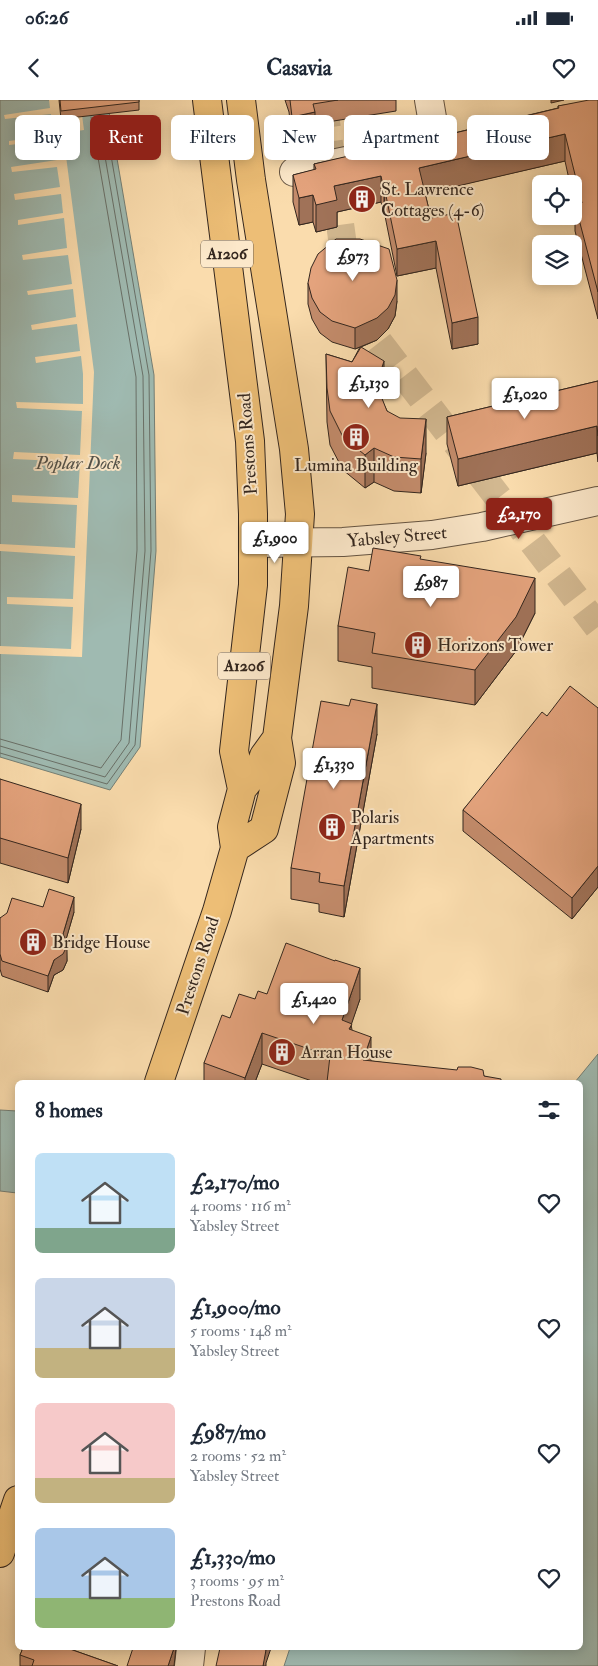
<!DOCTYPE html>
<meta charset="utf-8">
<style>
:root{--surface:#fff;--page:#f6f6f7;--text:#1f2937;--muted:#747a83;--accent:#8f2418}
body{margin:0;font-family:"IM FELL Double Pica",serif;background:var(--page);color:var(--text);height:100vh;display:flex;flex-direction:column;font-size:19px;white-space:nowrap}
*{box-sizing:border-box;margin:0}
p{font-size:16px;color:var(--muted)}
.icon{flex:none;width:28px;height:28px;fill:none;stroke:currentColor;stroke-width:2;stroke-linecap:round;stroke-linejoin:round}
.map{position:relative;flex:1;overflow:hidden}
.panel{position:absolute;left:15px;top:980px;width:568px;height:570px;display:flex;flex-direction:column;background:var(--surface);border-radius:8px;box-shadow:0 2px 12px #0003}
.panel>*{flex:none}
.guide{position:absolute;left:15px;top:15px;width:569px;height:45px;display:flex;gap:10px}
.buttons{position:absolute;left:532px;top:75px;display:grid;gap:10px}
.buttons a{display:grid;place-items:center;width:50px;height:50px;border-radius:8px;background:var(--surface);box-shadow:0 2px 12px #0003;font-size:25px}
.price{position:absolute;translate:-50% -42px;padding:0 11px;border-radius:5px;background:#fff;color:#222;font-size:16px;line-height:32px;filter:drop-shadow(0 1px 2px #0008)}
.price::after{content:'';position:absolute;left:50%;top:30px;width:15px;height:11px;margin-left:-8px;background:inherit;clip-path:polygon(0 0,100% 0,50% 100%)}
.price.on{background:var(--accent);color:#fff}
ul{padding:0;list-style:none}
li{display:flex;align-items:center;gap:15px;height:125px;padding:0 20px}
li span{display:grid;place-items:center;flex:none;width:140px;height:100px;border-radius:8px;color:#555}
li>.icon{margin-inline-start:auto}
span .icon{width:60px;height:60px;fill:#fffc;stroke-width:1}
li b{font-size:21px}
h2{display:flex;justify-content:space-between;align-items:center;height:60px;padding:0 20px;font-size:21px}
.pill{padding:0 18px;border-radius:8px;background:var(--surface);box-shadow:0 2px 12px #0003;font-size:18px;line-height:45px}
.pill.on{background:var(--accent);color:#fff}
.status{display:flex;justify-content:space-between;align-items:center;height:35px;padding:0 25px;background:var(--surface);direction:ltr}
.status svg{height:14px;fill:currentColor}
header{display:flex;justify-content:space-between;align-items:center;height:65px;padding:0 20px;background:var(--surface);font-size:22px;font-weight:800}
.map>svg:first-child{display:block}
</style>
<div class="status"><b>06:26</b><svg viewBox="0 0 49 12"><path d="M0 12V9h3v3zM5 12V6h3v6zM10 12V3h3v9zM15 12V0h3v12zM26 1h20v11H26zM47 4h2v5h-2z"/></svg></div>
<header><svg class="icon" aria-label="back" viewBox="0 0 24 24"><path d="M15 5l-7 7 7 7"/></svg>Casavia<svg class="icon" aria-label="heart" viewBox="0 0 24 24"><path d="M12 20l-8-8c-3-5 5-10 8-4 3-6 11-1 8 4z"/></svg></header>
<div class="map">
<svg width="598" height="1566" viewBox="0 0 598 1566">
<rect width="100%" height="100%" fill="#fadcad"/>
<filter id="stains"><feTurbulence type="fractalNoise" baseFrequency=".004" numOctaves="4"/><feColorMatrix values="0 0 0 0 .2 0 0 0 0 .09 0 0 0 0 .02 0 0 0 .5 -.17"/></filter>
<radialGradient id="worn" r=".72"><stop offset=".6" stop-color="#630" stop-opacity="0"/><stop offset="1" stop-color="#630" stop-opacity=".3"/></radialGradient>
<path fill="#9fbab1" stroke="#747f76" d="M0,0H107L154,275L156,451L140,647L110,690L0,657Z
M598,954V1566H284L290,1548H580V982H575Z
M0,1010L17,1011V1093L0,1091Z"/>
<path fill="#fadcad" d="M49,0H80L84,30L63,33L94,272L82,557L0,554V546L71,549L73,507L7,504V497L73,499L75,456L0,451V444L75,448L77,405L12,402V395L78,398L80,362L13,359L14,352L80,355L82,311L17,308L16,302L83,304V274L81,256L36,263L35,257L80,251L77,224L32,230L31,225L76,217L73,189L28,195L27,191L72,184L68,155L23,160L22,155L67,148L64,118L18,125V120L63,113L61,94L15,100L14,94L60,87L57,67L12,72L11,67L57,60L53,40L9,45V41L53,35L51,14L5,19L4,15L50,8Z"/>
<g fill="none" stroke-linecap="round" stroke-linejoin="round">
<path stroke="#697068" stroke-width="1" d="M0,639L101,668L121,640L137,450L136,277L91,17
M0,646L105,677L129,643L145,451L143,276L98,16
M0,653L107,684L135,645L151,451L149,275L104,15"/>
<path stroke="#d2b890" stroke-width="28" stroke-dasharray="28 14" stroke-linecap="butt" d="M323,0L345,160L351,190L362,217L377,240L598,527"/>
<g stroke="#655442" stroke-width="30">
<path id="minor" d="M429,0L436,41
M294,72L351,60
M253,443L343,442L432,435L482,427L598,401
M189,1566L191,1548"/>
</g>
<g stroke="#33261e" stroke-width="30">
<path id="major" d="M207,0L250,341L253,414V485L234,651L242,689
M235,748L264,729L281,663L277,638L294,506L300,414L294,349L251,80L241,0
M159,982L217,811L235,748L232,727L242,689L261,665L264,656L277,638
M0,1453L18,1400"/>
</g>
<use href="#minor" stroke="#fce8ca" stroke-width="28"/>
<use href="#major" stroke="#edbe76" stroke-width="28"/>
</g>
<path fill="#c48c6c" stroke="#33261e" d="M59,0H139V10L61,19Z
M285,0H396V11L315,24V33L292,38L289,12Z
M598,0V219L575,131V104L574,97V84H570L565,61L425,93L431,118L478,244L452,249L436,168L397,176L385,116L381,102L337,112V127L316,132L313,122L299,125L293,102V75L314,70V64L413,43L558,8V6Z
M308,183L397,201L395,216L388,229L377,240L361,247L384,294L382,300L387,311L426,353L421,393L394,391L374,382L365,388L343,370L330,345L327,322L326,254L352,262L360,247L355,249L332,242L320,233L312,219L308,204Z
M598,281V362L597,353L458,386L447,344V317Z
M421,460L535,513L516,551L475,605L372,588V567L338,561V526L369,471Z
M598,608V787L572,819L463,731V710L547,616Z
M377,634L344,817L319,812V804L291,799V768Z
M0,679L81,729L68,783L0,763Z
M43,807L74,812L66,839L67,861L63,870L54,875L48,892L2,876L0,869V818Z
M267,894L360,899L351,924L352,930L371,961L484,976L501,982H315L262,964L255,982H204V963L230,918L255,899Z
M21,1548H67L118,1566H20V1555L22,1551Z"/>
<path fill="#a07258" stroke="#33261e" d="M551,0H564L551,3Z
M315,12V33L292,38V17Z
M565,34V61L419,95V68Z
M381,76V102L337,112V127L316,132V105L334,86Z
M387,89L385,91L384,116V90Z
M313,95V122L299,125V98Z
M436,141V168L397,176V149Z
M397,180V201L395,216L388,229L377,240L355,249V228Z
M478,217V244L452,249V223Z
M384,261V294L378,313V280Z
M426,319V353L421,393V359Z
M597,326V353L458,386V359Z
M374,348V382L365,388V355Z
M535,478V513L516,551L475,605V570Z
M377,604V634L344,817V786Z
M81,704V729L68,783V758Z
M598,766V787L572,819V798Z
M74,797V812L63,850V834Z
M67,846V861L63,870L54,875L48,892V876L54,860Z
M360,868V899L342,952V920Z
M262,933V964L255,982H245V978Z
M371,937V968L363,960Z
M174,1548H176L174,1566H168Z
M263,1548H271L266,1563V1566H263Z"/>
<path fill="#e4a37d" stroke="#33261e" d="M60,0H139V2L61,11Z
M290,0H338L313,4L315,12L292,17Z
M589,0H598V192L575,104L582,103L565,34L419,68L431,118L456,113L478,217L452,223L436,141L397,149L385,91L387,89L384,90L381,76L334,86L337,100L316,105L313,95L299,98L293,75L316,69L314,64L413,41V43L559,8L558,6Z
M336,139H360L389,149L397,180L395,195L388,208L377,218L355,228L332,221L320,212L312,198L308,183L311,168L318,154Z
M361,247L384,261L378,280L381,296L387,311L400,318L426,319L421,359L394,357L374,348L365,355L343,337L330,311L327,288L326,254L352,262Z
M598,281V336L597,326L458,359L447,317Z
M373,448L421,456L420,459L535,478L516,517L475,570L372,553L375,533L338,526L348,467L369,471Z
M570,586L598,608V766L572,798L463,710L542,612L547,616Z
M351,599L377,604L344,786L319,782L320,773L291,768L321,601L349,606Z
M0,679L81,704L68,758L0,738Z
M49,789L74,797L63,834L66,840L67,846L63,854L54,860L48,876L2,861L0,854V818L7,813L12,798L43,807Z
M286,843L335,861V860L360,868L342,920L352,924L349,929L371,937L363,960L457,970L458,967H471L483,970L484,976L501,979V982H327L330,956L262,933L245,978L204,963L222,915L230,918L239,894L255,899L258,891L267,894Z
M23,1548H67L118,1566H32L34,1560L20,1555Z
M133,1548H174L168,1566H127Z
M220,1548H263V1549L266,1550L263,1566H216Z"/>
<defs>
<g id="building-disc" transform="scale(1.4375)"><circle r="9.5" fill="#8f2418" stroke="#fce8ca"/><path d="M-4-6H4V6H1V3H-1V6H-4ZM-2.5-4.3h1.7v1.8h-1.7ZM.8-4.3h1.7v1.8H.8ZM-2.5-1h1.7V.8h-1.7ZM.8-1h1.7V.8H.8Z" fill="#fff"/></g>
</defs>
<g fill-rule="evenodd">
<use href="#building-disc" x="362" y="99"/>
<use href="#building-disc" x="356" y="337"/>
<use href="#building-disc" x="418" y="545"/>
<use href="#building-disc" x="332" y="727"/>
<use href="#building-disc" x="33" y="842"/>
<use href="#building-disc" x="282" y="952"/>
</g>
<g text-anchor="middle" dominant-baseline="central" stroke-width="4" stroke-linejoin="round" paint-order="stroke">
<g fill="#fce8ca" stroke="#6f6052" stroke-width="1">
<rect x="201" y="140.5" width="52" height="27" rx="4"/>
<rect x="218" y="552.5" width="52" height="27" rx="4"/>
</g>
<g font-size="16" font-weight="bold" fill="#33261e">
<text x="227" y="154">A1206</text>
<text x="244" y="566">A1206</text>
</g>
<g font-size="18" fill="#33261e" stroke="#fce8ca" text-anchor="start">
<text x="381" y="89">St. Lawrence<tspan x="381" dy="21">Cottages (4-6)</tspan></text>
<text x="356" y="365" text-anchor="middle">Lumina Building</text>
<text x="437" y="545">Horizons Tower</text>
<text x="351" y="717">Polaris<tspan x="351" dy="21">Apartments</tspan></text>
<text x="52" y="842">Bridge House</text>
<text x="301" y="952">Arran House</text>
</g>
<g font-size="18" fill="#33261e" stroke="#fce8ca">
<text transform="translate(248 344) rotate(-94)">Prestons Road</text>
<text transform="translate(397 437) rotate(-5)">Yabsley Street</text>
<text transform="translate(198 866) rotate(-72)">Prestons Road</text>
</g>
<g font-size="19" font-style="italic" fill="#53524a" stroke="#fce8ca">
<text x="78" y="363">Poplar Dock</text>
</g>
</g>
<rect width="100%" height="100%" filter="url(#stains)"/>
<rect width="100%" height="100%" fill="url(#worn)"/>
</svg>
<div class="buttons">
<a><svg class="icon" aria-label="locate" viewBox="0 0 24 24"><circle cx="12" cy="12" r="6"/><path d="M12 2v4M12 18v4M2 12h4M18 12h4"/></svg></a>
<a><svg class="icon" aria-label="layers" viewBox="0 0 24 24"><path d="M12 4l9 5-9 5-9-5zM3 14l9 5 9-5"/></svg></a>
</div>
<b class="price" style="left:353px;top:182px">£973</b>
<b class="price" style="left:369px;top:309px">£1,130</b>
<b class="price" style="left:525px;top:320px">£1,020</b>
<b class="price on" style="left:519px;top:440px">£2,170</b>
<b class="price" style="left:275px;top:464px">£1,900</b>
<b class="price" style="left:431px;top:508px">£987</b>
<b class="price" style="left:334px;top:690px">£1,330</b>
<b class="price" style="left:314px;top:925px">£1,420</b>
<div class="guide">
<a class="pill">Buy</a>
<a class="pill on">Rent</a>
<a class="pill">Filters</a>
<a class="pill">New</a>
<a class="pill">Apartment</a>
<a class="pill">House</a>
</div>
<section class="panel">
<h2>8 homes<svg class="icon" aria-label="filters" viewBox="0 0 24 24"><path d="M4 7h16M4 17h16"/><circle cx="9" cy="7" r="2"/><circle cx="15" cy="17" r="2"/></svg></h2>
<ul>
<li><span style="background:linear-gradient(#bfe0f5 75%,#7fa58c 0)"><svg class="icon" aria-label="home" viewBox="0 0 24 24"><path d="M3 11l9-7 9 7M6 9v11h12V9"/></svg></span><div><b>£2,170/mo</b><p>4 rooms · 116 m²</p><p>Yabsley Street</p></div><svg class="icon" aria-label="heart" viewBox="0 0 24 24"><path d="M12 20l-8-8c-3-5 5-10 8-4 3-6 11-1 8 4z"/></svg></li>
<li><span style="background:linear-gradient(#c9d6e8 70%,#c2b280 0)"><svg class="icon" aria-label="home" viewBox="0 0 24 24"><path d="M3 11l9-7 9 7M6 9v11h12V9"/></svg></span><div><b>£1,900/mo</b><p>5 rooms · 148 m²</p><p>Yabsley Street</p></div><svg class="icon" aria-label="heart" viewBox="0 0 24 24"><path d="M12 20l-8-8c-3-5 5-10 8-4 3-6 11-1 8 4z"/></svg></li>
<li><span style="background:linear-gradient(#f6c9c9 75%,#c2b280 0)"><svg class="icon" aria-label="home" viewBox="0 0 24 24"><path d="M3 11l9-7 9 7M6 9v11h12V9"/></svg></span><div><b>£987/mo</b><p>2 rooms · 52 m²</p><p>Yabsley Street</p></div><svg class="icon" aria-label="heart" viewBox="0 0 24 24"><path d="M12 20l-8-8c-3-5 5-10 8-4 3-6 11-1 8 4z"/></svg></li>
<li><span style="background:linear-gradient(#a9c7e8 70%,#8fb573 0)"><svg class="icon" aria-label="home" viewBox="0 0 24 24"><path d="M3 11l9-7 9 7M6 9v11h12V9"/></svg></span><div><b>£1,330/mo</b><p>3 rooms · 95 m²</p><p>Prestons Road</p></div><svg class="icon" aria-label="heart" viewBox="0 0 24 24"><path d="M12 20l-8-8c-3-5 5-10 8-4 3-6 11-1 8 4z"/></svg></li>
</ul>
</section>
</div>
